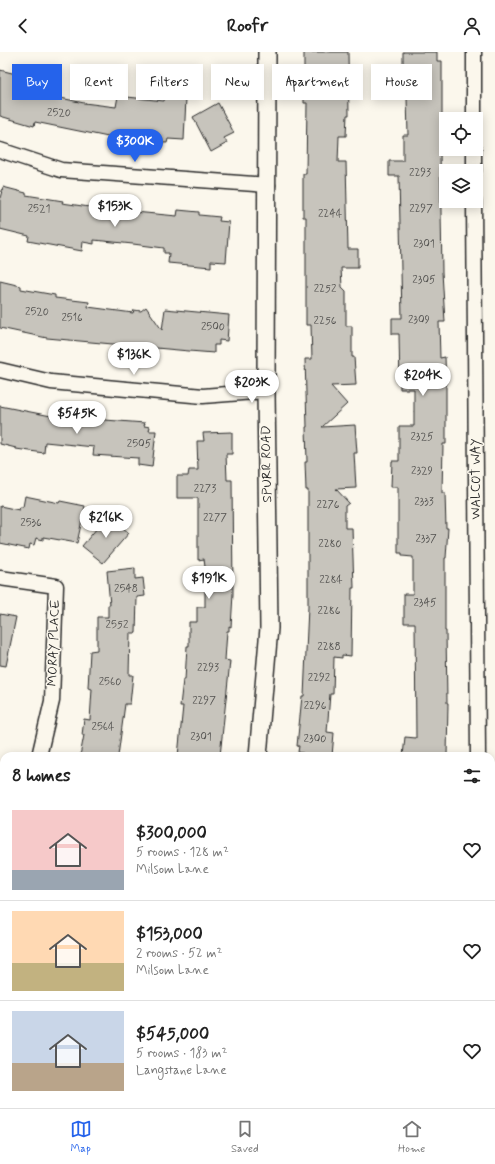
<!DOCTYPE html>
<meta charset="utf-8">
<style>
:root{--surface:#fff;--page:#f6f6f6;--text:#222;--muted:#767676;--line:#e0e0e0;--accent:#2563eb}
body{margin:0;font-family:Mynerve,sans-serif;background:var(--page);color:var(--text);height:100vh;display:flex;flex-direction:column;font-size:15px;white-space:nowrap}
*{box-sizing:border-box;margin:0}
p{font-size:13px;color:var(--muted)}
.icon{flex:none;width:22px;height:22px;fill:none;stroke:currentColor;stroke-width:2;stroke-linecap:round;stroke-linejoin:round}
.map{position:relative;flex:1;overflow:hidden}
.drawer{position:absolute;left:0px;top:700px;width:495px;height:356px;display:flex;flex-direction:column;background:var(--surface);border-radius:12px 12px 0 0;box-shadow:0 2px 10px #0003}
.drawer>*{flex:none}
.hud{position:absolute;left:12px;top:12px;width:471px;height:36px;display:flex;gap:8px}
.controls{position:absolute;left:439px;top:60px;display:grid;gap:8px}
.controls a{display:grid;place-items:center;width:44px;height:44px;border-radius:0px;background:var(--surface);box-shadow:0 2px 10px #0003;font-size:20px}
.price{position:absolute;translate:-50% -34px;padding:0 9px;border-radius:14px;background:#fff;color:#222;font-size:13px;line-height:26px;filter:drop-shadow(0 1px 2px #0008)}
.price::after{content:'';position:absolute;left:50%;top:24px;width:12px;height:9px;margin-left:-6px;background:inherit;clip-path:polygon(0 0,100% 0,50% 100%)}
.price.on{background:var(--accent);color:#fff}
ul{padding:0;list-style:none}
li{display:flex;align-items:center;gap:12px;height:100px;padding:0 12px}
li+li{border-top:1px solid var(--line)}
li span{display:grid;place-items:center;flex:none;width:112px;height:80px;border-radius:0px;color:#555}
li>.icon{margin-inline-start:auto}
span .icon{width:48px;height:48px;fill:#fffc;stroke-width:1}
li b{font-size:17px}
h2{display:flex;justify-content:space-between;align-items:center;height:48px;padding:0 12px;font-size:17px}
.chip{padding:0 14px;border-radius:0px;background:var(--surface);box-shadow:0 2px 10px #0003;font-size:14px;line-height:36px}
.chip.on{background:var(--accent);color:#fff}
header{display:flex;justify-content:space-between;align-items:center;height:52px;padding:0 12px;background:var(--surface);font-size:18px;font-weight:700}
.dock{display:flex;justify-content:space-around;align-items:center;height:56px;border-top:1px solid var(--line);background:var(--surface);font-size:11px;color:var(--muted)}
.dock a{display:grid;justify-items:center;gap:2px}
.dock .on{color:var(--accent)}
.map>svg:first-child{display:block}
</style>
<header><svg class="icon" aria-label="back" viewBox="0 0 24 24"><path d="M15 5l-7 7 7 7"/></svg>Roofr<svg class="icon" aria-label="person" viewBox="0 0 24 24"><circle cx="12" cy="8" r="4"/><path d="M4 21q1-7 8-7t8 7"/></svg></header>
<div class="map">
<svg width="495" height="1056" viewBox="0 0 495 1056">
<rect width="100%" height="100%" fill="#fbf7ec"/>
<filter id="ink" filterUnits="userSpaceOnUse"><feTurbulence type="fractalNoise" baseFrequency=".025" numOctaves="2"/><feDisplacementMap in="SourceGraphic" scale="8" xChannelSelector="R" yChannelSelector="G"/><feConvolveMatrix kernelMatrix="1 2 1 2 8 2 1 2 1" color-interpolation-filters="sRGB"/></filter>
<g filter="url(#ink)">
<path fill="#ebe8de" d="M491,1021L495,1022V1056H380L381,1052H491Z"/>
<path fill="#c7c4bc" stroke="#2b2b2b" d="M304,0H348L349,63H347L346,84H339L338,110H346L348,197H358V216H341L342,235L346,239V274H352V305H354L356,333L331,334L347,352L322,375L355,373L357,401H354L356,436L336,437L349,451L345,454V476H352L354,536H352L351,604L342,603V606L334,605L333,642H330L327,680L334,681L332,704H303V701L298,700L299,694H297L302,644H304L308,555V438H306L305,410H307L306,375H307L305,307H312L311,273H306V165H303V122H306L307,51H304Z
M403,0H437V9H442V99H440L442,220L445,270H439L440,306L445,305L446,336V392H443L442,441H445L446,476H448L446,506H445V579H446L447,651H448L447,704H403L405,685L416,686L415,571H404V542H413V505L402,504V501H398V435H391L392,409H399V374H414V337H400L399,282H392V266H402L399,124H389V109H403V83H408L407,46L403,43Z
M0,18L36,27V30L45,33L42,42L84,51L116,55L118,44L164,49L165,44L186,46L184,88L168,87L167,91L113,88V86L35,70L34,74L0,64Z
M218,51L234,81L224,86L227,91L211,100L193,65Z
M3,135L26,141V143L63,149L62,151L103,157L177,164L178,158L199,160V163L220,165L219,169L229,170L226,210L211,209V215L168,211L169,201H164V196L133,192L94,188V192L83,190L82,199L28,189L29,184L0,177V146Z
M0,229L21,234V237L55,243V246L89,250L88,255L133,261L134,258L141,259L146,255L162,278L165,257L229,263L227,289L219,288V293H214V301L189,299L47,286L0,276Z
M0,354L51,364L145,371L144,374L150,375L149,379H156L152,415L138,413V406L93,403L94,395L45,390L44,401L16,397V396L0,392Z
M232,380V402H226L227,428H232L233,542L231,575L229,574V579H227L225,608L230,609L220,704H178L183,654H180L183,628H185L187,594H189V570H197V555H205V515L204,507L198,508V446H177V424H188L189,418H198L197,389H204L203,381Z
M25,444L59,451L60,449L85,454L77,491L43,485V488L36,486L34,493L30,492L29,497L0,491V454L19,458L20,455H23Z
M108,463L129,481L103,511L82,494Z
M135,516V527L143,526L145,544L137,545L136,581H130L129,623H133L130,652H125L118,704H80L84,683H82L84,667L90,668L92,637L88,636L90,599L97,598V565H108V553H110L107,519Z
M0,562L16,565L6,614L0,613Z"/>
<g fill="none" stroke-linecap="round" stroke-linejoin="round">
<g stroke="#2b2b2b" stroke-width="10">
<path id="service" d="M491,1047L495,1046
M399,1056L400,1052
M480,1056L483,1052"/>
</g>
<g stroke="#2b2b2b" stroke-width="17">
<path id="minor" d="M474,0V67
M474,97V119
M0,98L61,118L268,133
M474,149L478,704
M0,318L51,330L203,344L266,339
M0,526L56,534L52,649L39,704
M0,739H4
M491,1002L495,1003"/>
</g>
<g stroke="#2b2b2b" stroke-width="20">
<path id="tertiary" d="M258,704L269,576L266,339L267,0
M166,1056L167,1052"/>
</g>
<use href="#service" stroke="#fbf7ec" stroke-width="7"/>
<use href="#minor" stroke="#fbf7ec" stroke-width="14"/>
<use href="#tertiary" stroke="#fbf7ec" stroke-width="17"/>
</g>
</g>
<g text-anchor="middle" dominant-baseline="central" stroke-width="3" stroke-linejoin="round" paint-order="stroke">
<g font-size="11" fill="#52514f">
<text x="59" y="61">2520</text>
<text x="420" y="121">2293</text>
<text x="39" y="157">2521</text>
<text x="421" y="157">2297</text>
<text x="330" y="162">2244</text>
<text x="424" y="192">2301</text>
<text x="424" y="228">2305</text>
<text x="325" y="237">2252</text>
<text x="37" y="260">2520</text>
<text x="72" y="266">2516</text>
<text x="419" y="268">2309</text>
<text x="325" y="269">2256</text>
<text x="213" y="275">2500</text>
<text x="422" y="385">2325</text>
<text x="139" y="392">2505</text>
<text x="422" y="419">2329</text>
<text x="205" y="437">2273</text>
<text x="424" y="450">2333</text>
<text x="328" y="453">2276</text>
<text x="215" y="466">2277</text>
<text x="31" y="471">2536</text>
<text x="426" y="487">2337</text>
<text x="330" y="492">2280</text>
<text x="331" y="528">2284</text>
<text x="126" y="537">2548</text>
<text x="425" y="551">2345</text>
<text x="329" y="559">2286</text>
<text x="117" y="573">2552</text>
<text x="329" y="595">2288</text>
<text x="208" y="616">2293</text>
<text x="319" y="626">2292</text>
<text x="110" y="630">2560</text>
<text x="204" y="649">2297</text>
<text x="315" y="654">2296</text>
<text x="103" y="675">2564</text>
<text x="201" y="685">2301</text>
<text x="315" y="687">2300</text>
</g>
<g font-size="13" fill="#2b2b2b" stroke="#fbf7ec">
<text transform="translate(267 412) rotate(-91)">SPURR ROAD</text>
<text transform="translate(476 427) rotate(-90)">WALCOT WAY</text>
<text transform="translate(54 591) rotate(-88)">MORAY PLACE</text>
</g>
</g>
</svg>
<div class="controls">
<a><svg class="icon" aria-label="locate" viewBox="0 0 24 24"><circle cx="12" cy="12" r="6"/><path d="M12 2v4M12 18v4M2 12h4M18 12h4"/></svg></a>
<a><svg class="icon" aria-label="layers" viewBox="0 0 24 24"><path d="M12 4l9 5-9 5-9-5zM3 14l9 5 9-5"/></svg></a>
</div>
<b class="price on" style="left:135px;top:111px">$300K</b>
<b class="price" style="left:115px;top:176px">$153K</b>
<b class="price" style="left:134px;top:324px">$136K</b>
<b class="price" style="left:423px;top:345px">$204K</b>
<b class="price" style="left:252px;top:352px">$203K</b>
<b class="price" style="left:77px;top:383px">$545K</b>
<b class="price" style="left:106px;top:487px">$216K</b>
<b class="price" style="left:209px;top:548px">$191K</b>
<div class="hud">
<a class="chip on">Buy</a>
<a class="chip">Rent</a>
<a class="chip">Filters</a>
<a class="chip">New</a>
<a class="chip">Apartment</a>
<a class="chip">House</a>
</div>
<section class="drawer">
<h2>8 homes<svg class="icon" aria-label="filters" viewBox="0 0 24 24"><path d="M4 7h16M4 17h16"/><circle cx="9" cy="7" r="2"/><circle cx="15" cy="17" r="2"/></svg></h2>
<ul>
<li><span style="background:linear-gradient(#f6c9c9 75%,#9aa5b1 0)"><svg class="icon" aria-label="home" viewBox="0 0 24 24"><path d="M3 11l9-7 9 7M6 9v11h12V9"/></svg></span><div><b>$300,000</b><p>5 rooms · 128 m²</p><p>Milsom Lane</p></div><svg class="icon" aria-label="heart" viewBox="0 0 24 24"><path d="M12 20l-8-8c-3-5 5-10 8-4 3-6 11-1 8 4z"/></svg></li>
<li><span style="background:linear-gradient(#ffd9b3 65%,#c2b280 0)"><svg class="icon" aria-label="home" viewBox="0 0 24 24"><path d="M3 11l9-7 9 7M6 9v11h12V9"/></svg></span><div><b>$153,000</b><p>2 rooms · 52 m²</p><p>Milsom Lane</p></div><svg class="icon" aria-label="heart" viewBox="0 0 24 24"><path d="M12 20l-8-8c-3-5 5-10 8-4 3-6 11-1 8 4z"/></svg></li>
<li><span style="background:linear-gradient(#c9d6e8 65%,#b9a48a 0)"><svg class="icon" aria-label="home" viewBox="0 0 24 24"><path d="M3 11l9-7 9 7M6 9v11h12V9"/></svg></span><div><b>$545,000</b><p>5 rooms · 183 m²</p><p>Langstane Lane</p></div><svg class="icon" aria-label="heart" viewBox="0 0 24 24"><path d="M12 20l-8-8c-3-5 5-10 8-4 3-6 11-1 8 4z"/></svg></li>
</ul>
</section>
</div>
<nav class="dock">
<a class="on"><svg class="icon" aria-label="map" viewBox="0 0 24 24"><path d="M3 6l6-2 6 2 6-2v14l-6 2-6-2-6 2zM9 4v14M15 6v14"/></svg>Map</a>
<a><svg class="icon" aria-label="saved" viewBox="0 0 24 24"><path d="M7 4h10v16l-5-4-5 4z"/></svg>Saved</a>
<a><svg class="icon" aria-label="home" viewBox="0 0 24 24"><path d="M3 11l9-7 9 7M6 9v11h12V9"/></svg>Home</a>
</nav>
